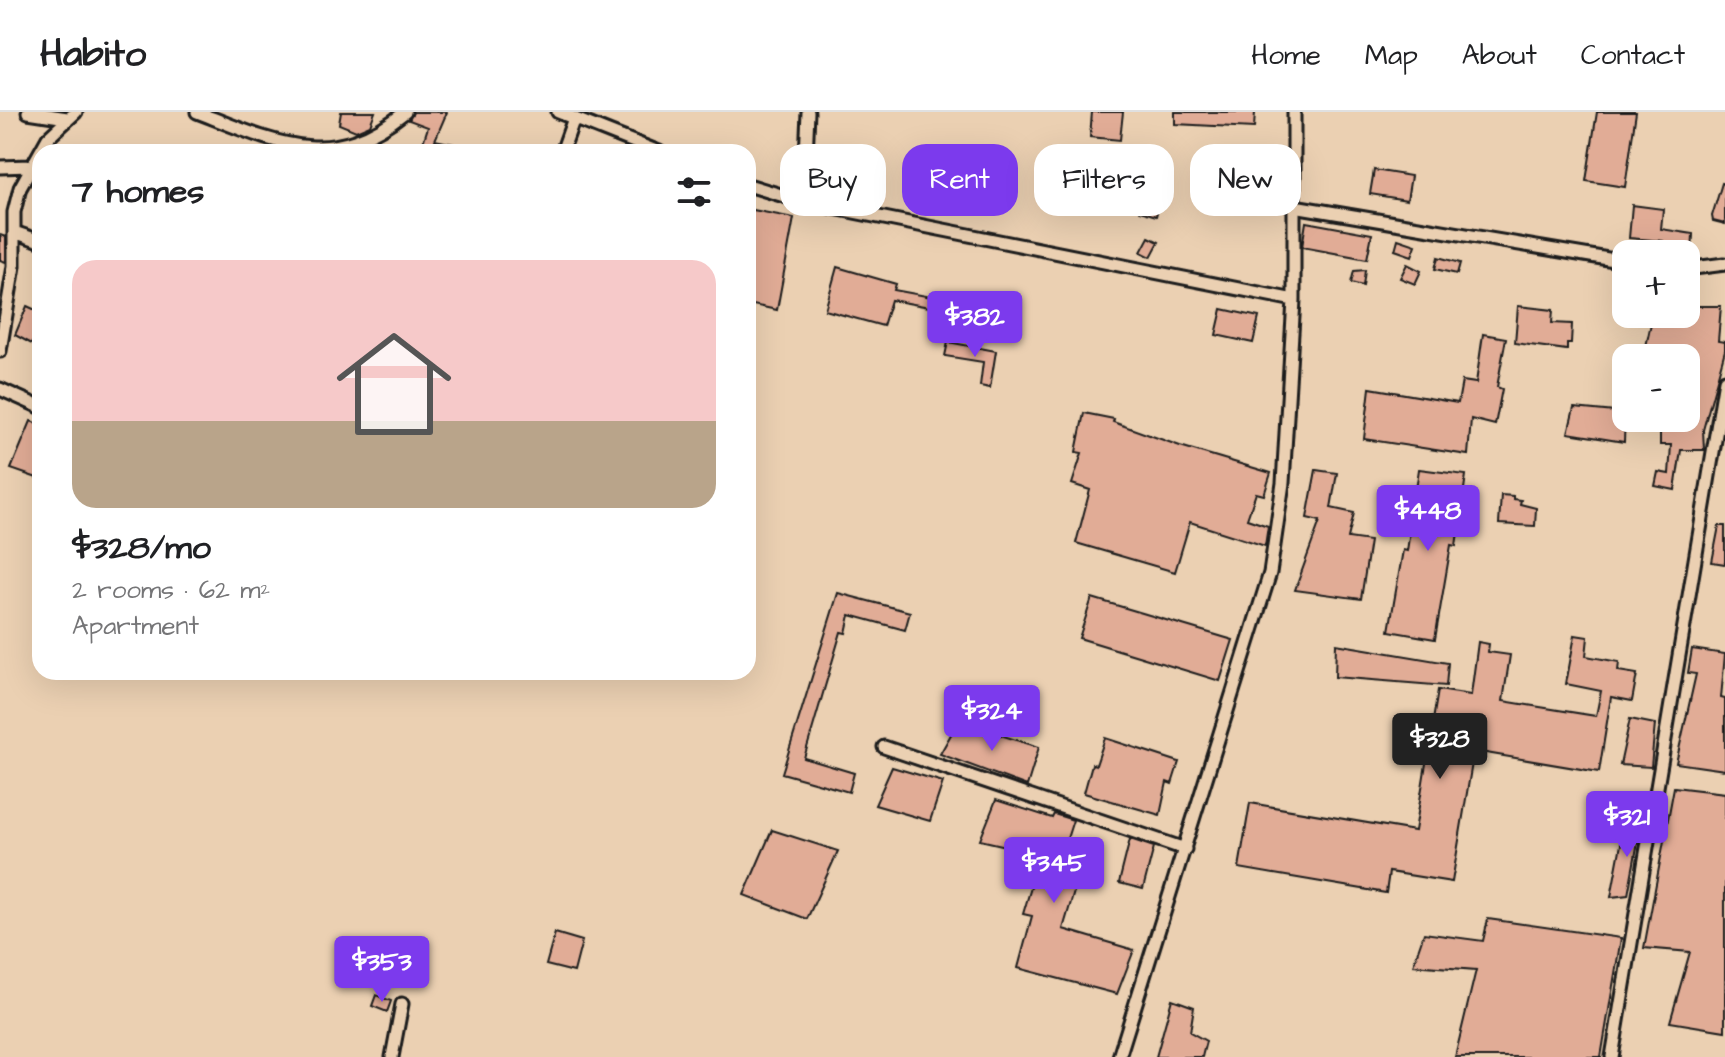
<!DOCTYPE html>
<meta charset="utf-8">
<style>
:root{--surface:#fff;--page:#f6f6f6;--text:#202124;--muted:#757577;--line:#e0e0e0;--accent:#7c3aed}
body{margin:0;font-family:"Architects Daughter",sans-serif;background:var(--page);color:var(--text);height:100vh;display:flex;flex-direction:column;font-size:30px;white-space:nowrap}
*{box-sizing:border-box;margin:0}
p{font-size:26px;color:var(--muted)}
.icon{flex:none;width:44px;height:44px;fill:none;stroke:currentColor;stroke-width:2;stroke-linecap:round;stroke-linejoin:round}
.map{position:relative;flex:1;overflow:hidden}
.panel{position:absolute;left:32px;top:32px;width:724px;height:536px;display:flex;flex-direction:column;background:var(--surface);border-radius:24px;box-shadow:0 8px 32px #0002}
.panel>*{flex:none}
.hud{position:absolute;left:780px;top:32px;width:760px;height:72px;display:flex;gap:16px}
.fabs{position:absolute;left:1612px;top:128px;display:grid;gap:16px}
.fabs a{display:grid;place-items:center;width:88px;height:88px;border-radius:16px;background:var(--surface);box-shadow:0 8px 32px #0002;font-size:40px}
.price{position:absolute;translate:-50% -68px;padding:0 18px;border-radius:8px;background:var(--accent);color:#fff;font-size:26px;line-height:52px;filter:drop-shadow(0 2px 4px #0008)}
.price::after{content:'';position:absolute;left:50%;top:48px;width:24px;height:18px;margin-left:-12px;background:inherit;clip-path:polygon(0 0,100% 0,50% 100%)}
.price.current{background:#222;color:#fff}
ul{padding:0;list-style:none}
li{display:grid;align-content:center;gap:16px;height:424px;padding:0 40px}
li+li{border-top:2px solid var(--line)}
li span{display:grid;place-items:center;height:248px;border-radius:24px;color:#555}
li>.icon{margin-inline-start:auto}
span .icon{width:144px;height:144px;fill:#fffc;stroke-width:1}
li b{font-size:34px}
h2{display:flex;justify-content:space-between;align-items:center;height:96px;padding:0 40px;font-size:34px}
.tag{padding:0 28px;border-radius:24px;background:var(--surface);box-shadow:0 8px 32px #0002;font-size:28px;line-height:72px}
.tag.current{background:var(--accent);color:#fff}
header{display:flex;align-items:center;gap:48px;box-sizing:border-box;height:112px;padding:0 40px;background:var(--surface);border-bottom:2px solid var(--line)}
header strong{font-size:38px}
nav{display:flex;gap:44px;margin-inline-start:auto;font-size:28px}
.map>svg:first-child{display:block}
</style>
<header>
<strong>Habito</strong>
<nav><a>Home</a><a>Map</a><a>About</a><a>Contact</a></nav>
</header>
<div class="map">
<svg width="1725" height="945" viewBox="0 0 1725 945">
<rect width="100%" height="100%" fill="#ebd0b2"/>
<filter id="ink" filterUnits="userSpaceOnUse"><feTurbulence type="fractalNoise" baseFrequency=".0125" numOctaves="2"/><feDisplacementMap in="SourceGraphic" scale="16" xChannelSelector="R" yChannelSelector="G"/><feConvolveMatrix kernelMatrix="1 2 1 2 8 2 1 2 1" color-interpolation-filters="sRGB"/></filter>
<g filter="url(#ink)">
<path fill="#e1ac96" stroke="#1c1c1c" stroke-width="2" d="M341,0H375L370,13L356,19L339,12Z
M413,0H447L435,28L469,35V40H420L428,15L409,8Z
M1092,0H1123L1120,28L1090,25Z
M1175,0H1255L1254,16L1175,12Z
M1597,0H1636L1625,75L1586,69Z
M1374,58L1411,64L1407,88L1370,82Z
M1722,71L1725,72V112L1713,109L1712,104Z
M1148,86L1160,89L1156,104L1140,99L1137,89Z
M1632,93L1663,97L1661,117L1693,122L1692,143L1663,138V129L1629,126Z
M748,97L794,106L777,198L748,192Z
M1306,110L1372,122L1367,147L1302,135Z
M0,123L6,125V150L0,148Z
M1149,125L1159,130L1151,145L1141,140Z
M1398,127L1416,133L1412,144L1395,138Z
M1438,145L1460,151L1457,162L1435,157Z
M1407,152L1421,159L1415,172L1400,166Z
M837,155L896,172L894,178L937,186L935,196L891,188L883,214L825,198Z
M1365,158L1363,174L1351,171L1354,159Z
M27,194L40,200V214L32,232L15,223Z
M1518,194L1553,198L1552,211L1572,212L1571,231H1567V238L1515,231Z
M1686,194H1721L1718,229L1725,230V238L1703,318L1704,338H1681L1675,378L1655,374L1658,360L1669,362L1671,333H1660V310L1686,306V277L1694,258L1686,257V246H1666L1645,239L1653,202H1686Z
M1222,197L1259,205L1253,231L1216,223Z
M1483,222L1506,226L1497,275L1502,277L1495,313L1471,307L1468,343L1364,327L1370,276L1458,291L1462,269L1476,271Z
M948,230L996,239L990,276L980,274L983,250L945,244Z
M1574,296L1625,301L1624,330L1568,321Z
M1084,301L1114,307L1113,310L1180,334L1271,361L1264,383L1256,381L1247,407L1268,414L1265,434L1190,410L1175,460L1076,431L1090,378L1072,372L1082,341L1076,340Z
M31,309L40,313V367L11,357Z
M1419,357L1466,363L1456,434L1451,433L1435,527L1389,519L1403,438L1407,439Z
M1316,358L1337,361L1331,396L1354,401L1348,426L1370,429L1361,487L1295,478L1320,409L1307,406Z
M1501,383L1513,384V387L1521,388L1520,392L1536,396L1535,414L1499,412Z
M1719,414H1725V452L1712,450Z
M838,481L910,500L905,518L850,503L846,521L841,520L804,646L854,661L849,680L782,661Z
M1092,486L1233,528L1220,569L1079,526Z
M1575,523L1588,525L1586,544L1619,550L1618,559L1637,562L1632,589L1611,585L1599,660L1474,639L1452,770L1389,760L1386,781L1239,756L1250,691L1415,719L1438,578L1471,583L1478,530L1489,532L1488,540L1510,543L1503,589L1596,604L1601,579L1566,572Z
M1336,532L1448,551L1446,574L1335,565Z
M1692,537L1725,542L1721,586L1725,587V658L1676,651L1696,562L1688,561Z
M1630,607L1655,612L1651,655L1620,653Z
M958,610L1039,635L1027,674L940,642Z
M1105,626L1179,650L1172,672L1167,670L1160,703L1084,681L1092,652L1096,653Z
M892,655L943,670L930,709L875,693Z
M1674,675L1725,681V919L1670,910L1690,840L1644,836Z
M996,688L1052,706L1054,702L1073,708L1055,764L1076,773L1063,817L1134,838L1117,882L1018,856L1032,804L1023,802L1041,742L980,728Z
M1642,708L1628,783L1611,785L1625,711Z
M772,718L838,739L807,807L744,783Z
M1130,727L1154,735L1143,777L1119,771Z
M1488,807L1621,826L1601,945H1455L1476,858L1413,853L1424,821L1483,829Z
M555,821L582,829L574,860L546,853Z
M376,883L391,889L387,900L372,894Z
M1172,887L1194,895L1190,920L1206,929L1202,945H1156Z"/>
<g fill="none" stroke-linecap="round" stroke-linejoin="round">
<g stroke="#1c1c1c" stroke-width="17">
<path id="street" d="M28,0L67,6
M197,0C276,31 331,60 405,0
M558,0L659,40
M808,0L804,90L1294,188
M562,40L574,6
M0,55L30,54
M748,73L804,90
M1294,94L1626,150
M14,120L40,129
M1686,157L1725,152
M0,239L14,154V100L20,76L48,26L76,0
M0,277L40,295
M884,635L1185,737
M392,945L402,892
M1119,945L1270,461L1283,371L1294,188V0
M1612,945L1725,268"/>
</g>
<use href="#street" stroke="#ebd0b2" stroke-width="11"/>
</g>
</g>
</svg>
<div class="fabs">
<a>+</a>
<a>−</a>
</div>
<b class="price" style="left:975px;top:247px">$382</b>
<b class="price" style="left:1428px;top:441px">$448</b>
<b class="price" style="left:992px;top:641px">$324</b>
<b class="price current" style="left:1440px;top:669px">$328</b>
<b class="price" style="left:1627px;top:747px">$321</b>
<b class="price" style="left:1054px;top:793px">$345</b>
<b class="price" style="left:382px;top:892px">$353</b>
<div class="hud">
<a class="tag">Buy</a>
<a class="tag current">Rent</a>
<a class="tag">Filters</a>
<a class="tag">New</a>
</div>
<section class="panel">
<h2>7 homes<svg class="icon" aria-label="filters" viewBox="0 0 24 24"><path d="M4 7h16M4 17h16"/><circle cx="9" cy="7" r="2"/><circle cx="15" cy="17" r="2"/></svg></h2>
<ul>
<li><span style="background:linear-gradient(#f6c9c9 65%,#b9a48a 0)"><svg class="icon" aria-label="home" viewBox="0 0 24 24"><path d="M3 11l9-7 9 7M6 9v11h12V9"/></svg></span><div><b>$328/mo</b><p>2 rooms · 62 m²</p><p>Apartment</p></div></li>
</ul>
</section>
</div>
